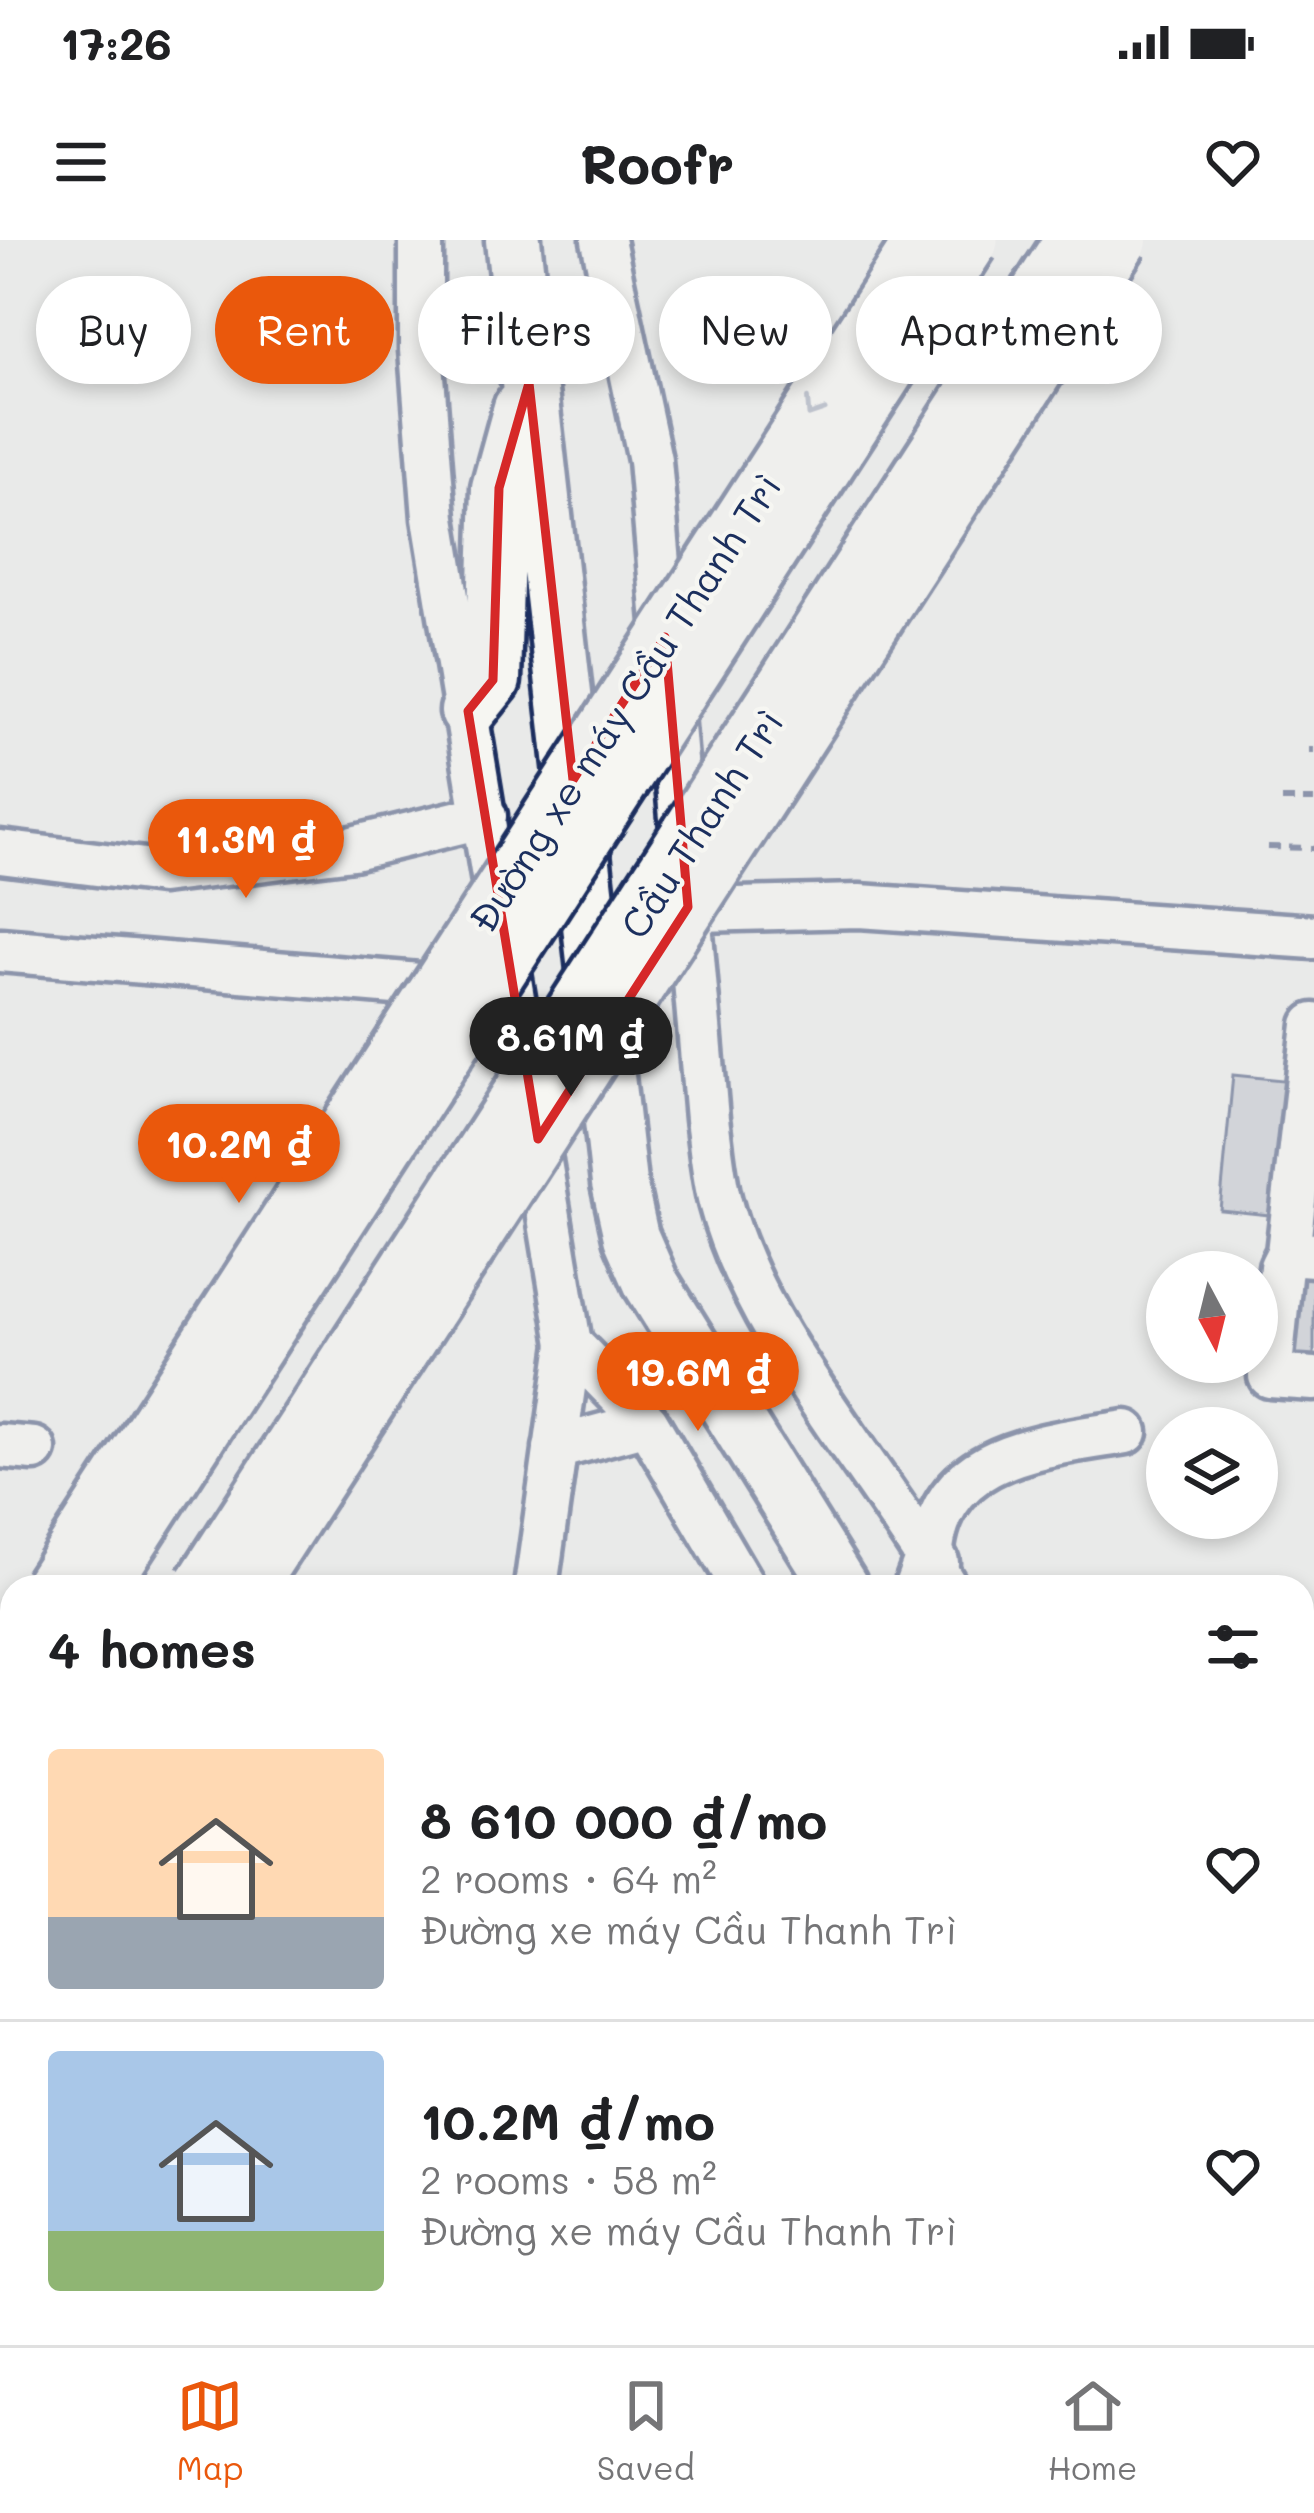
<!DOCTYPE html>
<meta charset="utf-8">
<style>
:root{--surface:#fff;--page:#f2f2f2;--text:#202124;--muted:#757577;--line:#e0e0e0;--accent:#ea580c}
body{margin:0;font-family:Mali,sans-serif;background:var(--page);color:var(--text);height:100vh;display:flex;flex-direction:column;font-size:45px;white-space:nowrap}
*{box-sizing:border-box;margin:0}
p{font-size:39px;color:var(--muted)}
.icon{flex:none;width:66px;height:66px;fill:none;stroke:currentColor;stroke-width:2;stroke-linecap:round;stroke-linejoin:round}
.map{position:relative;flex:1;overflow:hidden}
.side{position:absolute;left:0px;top:1335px;width:1314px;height:771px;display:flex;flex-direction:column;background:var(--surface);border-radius:36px 36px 0 0;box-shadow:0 6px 18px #0003}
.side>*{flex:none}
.hud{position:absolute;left:36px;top:36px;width:1242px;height:108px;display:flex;gap:24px}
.needle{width:78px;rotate:173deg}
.controls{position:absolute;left:1146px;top:1011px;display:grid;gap:24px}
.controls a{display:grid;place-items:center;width:132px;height:132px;border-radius:50%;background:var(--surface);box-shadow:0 6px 18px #0003;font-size:60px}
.price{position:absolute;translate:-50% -102px;padding:0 27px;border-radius:42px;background:var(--accent);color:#fff;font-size:39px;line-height:78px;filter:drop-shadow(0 3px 6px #0008)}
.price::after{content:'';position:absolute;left:50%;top:72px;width:36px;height:27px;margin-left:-18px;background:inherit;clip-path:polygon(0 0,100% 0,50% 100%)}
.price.on{background:#222;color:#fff}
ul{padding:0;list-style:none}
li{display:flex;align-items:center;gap:36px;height:300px;padding:0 48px}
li+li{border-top:3px solid var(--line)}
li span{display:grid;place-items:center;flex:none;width:336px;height:240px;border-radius:12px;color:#555}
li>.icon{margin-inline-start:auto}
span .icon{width:144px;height:144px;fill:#fffc;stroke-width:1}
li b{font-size:51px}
h2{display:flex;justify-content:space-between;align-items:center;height:144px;padding:0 48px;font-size:51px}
.tag{padding:0 42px;border-radius:54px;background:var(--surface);box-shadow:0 6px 18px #0003;font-size:42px;line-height:108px}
.tag.on{background:var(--accent);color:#fff}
.status{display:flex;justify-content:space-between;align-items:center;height:84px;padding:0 60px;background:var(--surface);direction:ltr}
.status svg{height:33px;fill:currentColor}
header{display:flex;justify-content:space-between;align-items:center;height:156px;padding:0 48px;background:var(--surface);font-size:54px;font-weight:700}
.dock{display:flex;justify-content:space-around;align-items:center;height:168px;border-top:3px solid var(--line);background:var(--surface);font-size:33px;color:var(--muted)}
.dock a{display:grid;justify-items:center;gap:6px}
.dock .on{color:var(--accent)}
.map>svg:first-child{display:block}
</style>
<div class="status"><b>17:26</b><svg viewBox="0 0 49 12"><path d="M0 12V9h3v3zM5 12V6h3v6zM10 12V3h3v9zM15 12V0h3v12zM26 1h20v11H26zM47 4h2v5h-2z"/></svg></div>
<header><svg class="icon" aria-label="menu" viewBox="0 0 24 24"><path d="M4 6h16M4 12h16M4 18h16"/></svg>Roofr<svg class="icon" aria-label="heart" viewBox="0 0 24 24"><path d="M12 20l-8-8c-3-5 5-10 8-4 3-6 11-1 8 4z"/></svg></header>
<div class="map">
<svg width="1314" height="2105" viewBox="0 0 1314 2105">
<rect width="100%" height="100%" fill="#e9eae9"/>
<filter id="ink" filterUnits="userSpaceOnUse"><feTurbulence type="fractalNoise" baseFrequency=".00833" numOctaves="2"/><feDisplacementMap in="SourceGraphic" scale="24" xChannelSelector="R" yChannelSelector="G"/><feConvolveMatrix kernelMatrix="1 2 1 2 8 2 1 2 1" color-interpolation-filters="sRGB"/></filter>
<g filter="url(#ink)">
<path fill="#b6bbc6" stroke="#1b2f5e" stroke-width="3" d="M1233,835L1293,841L1280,976L1220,970Z
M1289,1021L1314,1024V1127L1278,1123Z"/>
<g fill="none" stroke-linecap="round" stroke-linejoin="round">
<g stroke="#1b2f5e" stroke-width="51">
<path id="minor" d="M421,0V110L434,278L570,1104L536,1347
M603,0L650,220L707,879C711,906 713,935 720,962C754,1094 875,1227 945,1346
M0,612L161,632L353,608L485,576
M689,675L699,670L859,666L1314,697
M0,710L419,745
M1314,785L1288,1013L1314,1015
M1288,1013L1281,1027L1270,1136L1314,1139
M570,1104L647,1183L743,1347
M0,1206L34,1209
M555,1208L647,1183
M931,1323C934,1212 1041,1206 1126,1192
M1302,2004L1314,2029
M382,2094L399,2105
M794,2094L797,2105
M937,2094L944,2105
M1166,2094L1171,2105
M663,2105L696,2094"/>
</g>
<g stroke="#1b2f5e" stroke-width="63">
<path id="major" d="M513,0L619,943L631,997L651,1043L840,1347
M468,471L493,440L499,248L521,168
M922,1347L931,1323
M0,1426L12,1407
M0,1731L12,1712
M1242,2094L1248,2105"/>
</g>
<g stroke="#1b2f5e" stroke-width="72">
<path id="highway" d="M0,1493L12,1475
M0,1667L12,1648"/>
</g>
<path stroke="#1b2f5e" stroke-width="6" stroke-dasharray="12 9" stroke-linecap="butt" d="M1309,510H1314
M1282,560H1314
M1268,607L1314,608"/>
<use href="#minor" stroke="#f6f6f2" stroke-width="42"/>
<use href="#major" stroke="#f6f6f2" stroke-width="54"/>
<use href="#highway" stroke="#f6f6f2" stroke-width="63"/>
<g stroke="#1b2f5e" stroke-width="63" stroke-linecap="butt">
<path id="major-bridge" d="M51,1347L923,0
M248,1347L1120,0"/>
</g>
<g stroke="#1b2f5e" stroke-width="72" stroke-linecap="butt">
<path id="highway-bridge" d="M95,1347L966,0
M207,1347L1078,0"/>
</g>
<use href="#major-bridge" stroke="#f6f6f2" stroke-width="54"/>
<use href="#highway-bridge" stroke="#f6f6f2" stroke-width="63"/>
</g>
<defs><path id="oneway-chevron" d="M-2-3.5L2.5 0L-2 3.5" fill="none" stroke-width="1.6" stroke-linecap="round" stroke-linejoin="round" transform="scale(3)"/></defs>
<use stroke="#8892a8" href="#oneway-chevron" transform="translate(813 169) rotate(123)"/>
</g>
<path d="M0 0H1314V2105H0ZM529,143L573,540L665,397L688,667L538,899L468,471L493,440L499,248Z" fill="#e9eae9" fill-opacity=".55" fill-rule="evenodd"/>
<path fill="none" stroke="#d62828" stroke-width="9" stroke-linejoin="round" d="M529,143L573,540L665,397L688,667L538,899L468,471L493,440L499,248Z"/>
<g text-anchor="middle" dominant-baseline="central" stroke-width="9" stroke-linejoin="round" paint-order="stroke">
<g font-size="39" fill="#1b2f5e" stroke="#f6f6f2">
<text transform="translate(624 462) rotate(-57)">Đường xe máy Cầu Thanh Trì</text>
<text transform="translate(701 583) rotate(-57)">Cầu Thanh Trì</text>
</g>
</g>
</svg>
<div class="controls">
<a><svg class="needle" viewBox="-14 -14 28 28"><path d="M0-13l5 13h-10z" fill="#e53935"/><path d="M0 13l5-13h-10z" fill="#757577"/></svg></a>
<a><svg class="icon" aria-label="layers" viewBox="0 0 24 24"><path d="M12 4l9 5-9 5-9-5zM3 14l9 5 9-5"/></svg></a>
</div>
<b class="price" style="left:246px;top:661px">11.3M ₫</b>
<b class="price on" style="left:571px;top:859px">8.61M ₫</b>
<b class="price" style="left:239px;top:966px">10.2M ₫</b>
<b class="price" style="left:698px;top:1194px">19.6M ₫</b>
<div class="hud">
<a class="tag">Buy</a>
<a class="tag on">Rent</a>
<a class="tag">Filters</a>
<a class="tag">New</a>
<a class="tag">Apartment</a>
</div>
<section class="side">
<h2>4 homes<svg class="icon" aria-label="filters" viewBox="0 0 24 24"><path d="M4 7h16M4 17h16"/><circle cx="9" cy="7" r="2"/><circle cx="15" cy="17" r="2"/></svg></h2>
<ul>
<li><span style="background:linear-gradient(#ffd9b3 70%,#9aa5b1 0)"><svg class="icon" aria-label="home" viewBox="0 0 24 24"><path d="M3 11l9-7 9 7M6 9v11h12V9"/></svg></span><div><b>8 610 000 ₫/mo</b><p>2 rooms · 64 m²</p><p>Đường xe máy Cầu Thanh Trì</p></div><svg class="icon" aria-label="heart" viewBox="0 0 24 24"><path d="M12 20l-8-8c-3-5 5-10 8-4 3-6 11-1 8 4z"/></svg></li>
<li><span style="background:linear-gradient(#a9c7e8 75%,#8fb573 0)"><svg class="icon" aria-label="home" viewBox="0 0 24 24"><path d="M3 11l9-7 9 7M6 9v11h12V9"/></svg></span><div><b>10.2M ₫/mo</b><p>2 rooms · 58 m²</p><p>Đường xe máy Cầu Thanh Trì</p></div><svg class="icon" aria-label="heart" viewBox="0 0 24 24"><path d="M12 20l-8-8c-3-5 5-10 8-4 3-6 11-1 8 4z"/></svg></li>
</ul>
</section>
</div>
<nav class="dock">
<a class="on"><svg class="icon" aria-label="map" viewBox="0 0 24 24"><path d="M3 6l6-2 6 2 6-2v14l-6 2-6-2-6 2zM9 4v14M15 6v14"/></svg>Map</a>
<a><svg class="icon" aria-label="saved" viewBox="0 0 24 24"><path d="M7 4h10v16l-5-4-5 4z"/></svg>Saved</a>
<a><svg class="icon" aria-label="home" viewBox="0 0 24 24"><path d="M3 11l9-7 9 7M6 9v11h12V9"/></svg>Home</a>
</nav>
